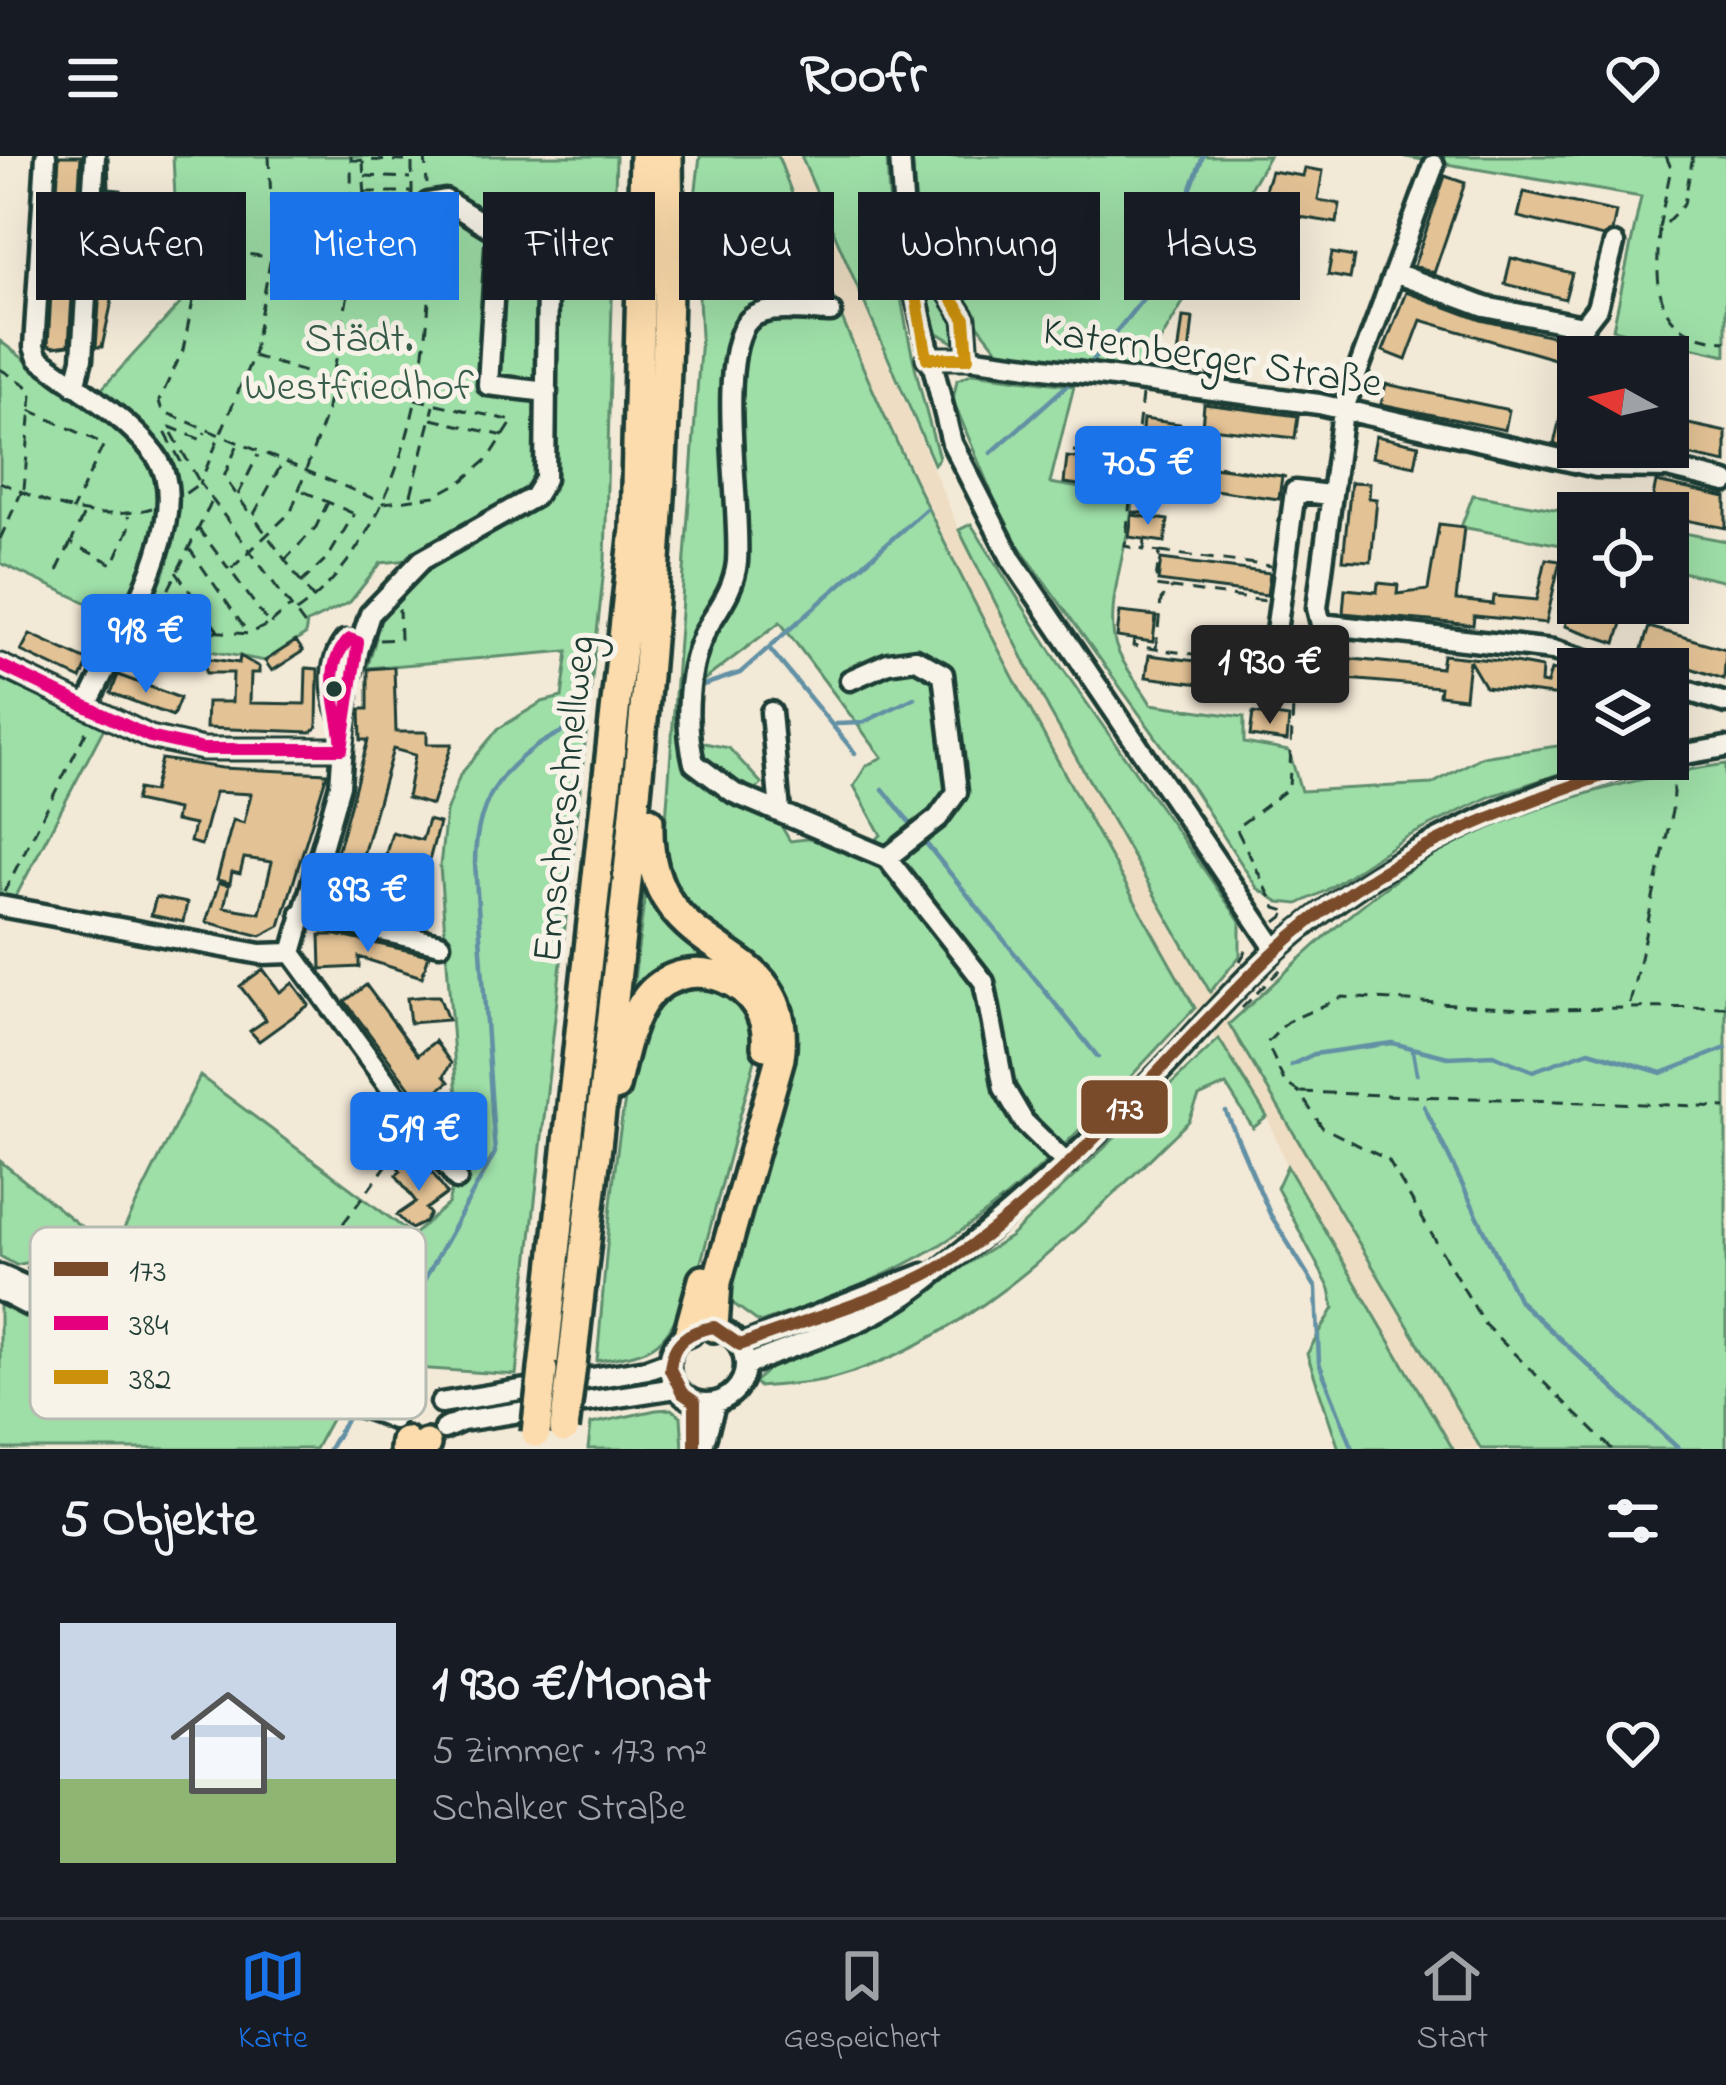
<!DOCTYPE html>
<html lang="de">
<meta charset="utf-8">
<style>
:root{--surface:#171b24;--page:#242831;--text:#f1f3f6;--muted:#9ea1a6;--line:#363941;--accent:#1a73e8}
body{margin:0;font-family:"Indie Flower",sans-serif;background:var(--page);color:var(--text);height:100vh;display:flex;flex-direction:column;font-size:45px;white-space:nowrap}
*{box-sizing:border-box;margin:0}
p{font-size:39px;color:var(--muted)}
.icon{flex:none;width:66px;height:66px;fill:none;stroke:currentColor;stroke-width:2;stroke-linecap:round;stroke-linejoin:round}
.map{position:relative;height:1293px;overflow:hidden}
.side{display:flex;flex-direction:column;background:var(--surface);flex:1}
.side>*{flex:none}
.guide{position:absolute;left:36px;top:36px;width:1656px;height:108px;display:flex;gap:24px}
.needle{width:78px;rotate:278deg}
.tools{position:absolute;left:1557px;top:180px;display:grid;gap:24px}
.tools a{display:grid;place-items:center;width:132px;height:132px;border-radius:0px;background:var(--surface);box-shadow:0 12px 48px #0002;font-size:60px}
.price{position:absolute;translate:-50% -102px;padding:0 27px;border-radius:12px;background:var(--accent);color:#fff;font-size:39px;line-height:78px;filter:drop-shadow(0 3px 6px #0008)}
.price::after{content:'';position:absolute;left:50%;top:72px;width:36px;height:27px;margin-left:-18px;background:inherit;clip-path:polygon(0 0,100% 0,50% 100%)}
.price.selected{background:#222;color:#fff}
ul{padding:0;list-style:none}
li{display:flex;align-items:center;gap:36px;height:300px;padding:0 60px}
li span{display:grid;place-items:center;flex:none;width:336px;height:240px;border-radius:0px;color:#555}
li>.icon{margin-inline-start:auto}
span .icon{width:144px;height:144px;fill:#fffc;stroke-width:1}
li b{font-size:51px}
h2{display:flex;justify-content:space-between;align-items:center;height:144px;padding:0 60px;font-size:51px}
.pill{padding:0 42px;border-radius:0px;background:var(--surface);box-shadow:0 12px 48px #0002;font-size:42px;line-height:108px}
.pill.selected{background:var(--accent);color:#fff}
header{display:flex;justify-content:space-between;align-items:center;height:156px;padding:0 60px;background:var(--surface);font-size:54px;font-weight:800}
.dock{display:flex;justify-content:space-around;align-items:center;height:168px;border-top:3px solid var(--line);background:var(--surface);font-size:33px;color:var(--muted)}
.dock a{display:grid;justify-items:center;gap:6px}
.dock .selected{color:var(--accent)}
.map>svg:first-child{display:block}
</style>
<header><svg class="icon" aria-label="menu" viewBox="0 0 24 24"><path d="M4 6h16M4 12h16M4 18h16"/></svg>Roofr<svg class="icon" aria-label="heart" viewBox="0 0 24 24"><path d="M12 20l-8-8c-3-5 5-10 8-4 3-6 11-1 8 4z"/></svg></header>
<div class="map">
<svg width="1726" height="1293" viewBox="0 0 1726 1293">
<rect width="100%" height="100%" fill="#f3e9d7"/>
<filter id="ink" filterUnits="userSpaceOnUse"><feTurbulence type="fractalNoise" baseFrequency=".00833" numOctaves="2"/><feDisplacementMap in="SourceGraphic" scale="24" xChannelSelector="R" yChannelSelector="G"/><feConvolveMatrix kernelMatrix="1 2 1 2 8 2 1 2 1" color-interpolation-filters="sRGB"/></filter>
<g filter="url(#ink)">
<path fill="#eeddc3" d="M778,0H801L959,374L1049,554L1481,1293H1453L1287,1010L1267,961L1195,852L1031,563L863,211Z"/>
<path fill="#9edea7" stroke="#5e8e6e" stroke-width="3" fill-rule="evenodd" d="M173,0H616L605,404L516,1219L343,1207L201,1173L35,1105L16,1109L0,1100V1005L79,1069L116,1089L200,920L413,1079L448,1048L461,996L440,710L446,656L460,619L498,573L542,546L562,541L568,495L367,512L376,482L370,480L397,417L485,355L409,404L381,407L350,446L307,467L305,479L265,505L182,490L0,407V185L86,250L180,148Z
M700,0H778C886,298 1039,577 1195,852C1115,936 1038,1028 938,1090C883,1124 821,1145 760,1167L724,1141L796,874C783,765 672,801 665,678L701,180L694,49ZM780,466L882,601L866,610L854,630L881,679L865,694L814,682L790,685L776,661L745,643L762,628L729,592L695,585L696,530Z
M801,0H887C890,108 909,198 939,302L934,308Z
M912,0H1269L1142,216L1001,198L975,165L917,65Z
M1400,0H1726V199L1613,173L1641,41Z
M921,106L960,169L958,189L935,175Z
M973,217L1074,230L1050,327L1134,341C1129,383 1107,443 1114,482C1117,503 1140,529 1151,548L1244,561V587L1289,595L1301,635L1432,628L1481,601L1578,587V603H1604L1489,641L1405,682L1325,735L1298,748L1279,746L1257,732L1194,634L1006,372L953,244L957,224Z
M1473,339L1578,357V392L1461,371Z
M971,368L1058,506L1240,765V800L1210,836L1049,554L959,374Z
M1668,374L1726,385V426L1668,413Z
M0,522L105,570L14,744L0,741Z
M1726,608V1293H1481L1229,868C1300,805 1374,726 1461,685C1545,645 1635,621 1726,608Z
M646,730C663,770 692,790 730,810L633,832Z
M701,826L748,848L759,889L690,1147L682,1146C666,1196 644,1197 597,1205C605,1128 615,909 654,852C665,835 682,832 701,826Z
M1219,883L1267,961L1253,972L1226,929L1199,941L1189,965C1086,1064 975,1184 833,1222C809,1228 783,1228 759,1231L755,1226L767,1214L873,1167L1010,1081Z
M1287,1010L1453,1293H1339L1307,1198L1334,1152L1330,1133L1277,1032Z
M0,1142L151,1210L231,1237L333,1260L315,1293H0Z
M656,1254L671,1253L681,1260L683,1293H588L591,1268Z"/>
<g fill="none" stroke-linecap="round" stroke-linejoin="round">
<path stroke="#6290a4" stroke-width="4.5" d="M1086,213L1155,128L1203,0
M991,297L1073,224
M769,492L855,597
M697,531L740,517L926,353
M836,568L862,567L914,542
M883,633L914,672
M921,681L1098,901
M1413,895L1417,918
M1291,909L1314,898L1392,887L1448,901L1493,899L1533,915L1589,895L1662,917L1726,892
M1424,950L1519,1145L1679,1293
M1226,956L1270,1058L1316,1132L1319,1207L1353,1293
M368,1225L495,997L475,707C475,638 511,598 572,571
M329,1293L351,1255"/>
</g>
<path fill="#e3c295" stroke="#1f3d34" stroke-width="3" d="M59,0H81L69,189L54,191L48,189Z
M108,1L109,33L121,34L119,63L105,62Z
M1305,12L1323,15L1318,44L1340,48L1337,67L1300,61L1298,72L1269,67L1271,50L1260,49L1271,15L1303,20Z
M1445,20L1465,27L1434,117L1414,110Z
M1524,36L1616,56L1612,75L1603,81L1518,61Z
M103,92H114L111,125L116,126L102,191H96Z
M1332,97L1354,101L1350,123L1328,119Z
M1511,102L1572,117L1565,143L1505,128Z
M1406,136L1481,164L1592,189L1589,201H1578V210L1421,164L1406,204L1383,195Z
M1183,161L1193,162L1187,217L1176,215Z
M1210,199L1244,203L1242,224L1208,220Z
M1386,228L1509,254L1505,274L1381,248Z
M1204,248L1298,260L1295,282L1202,271Z
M1561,258L1578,262V293L1554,288Z
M1143,263L1180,268L1177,289L1141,285Z
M1670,264L1726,276V307L1668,295Z
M1376,280L1419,289L1415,310L1372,301Z
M1067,301L1129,309L1125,335L1064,327Z
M1174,306L1282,320L1279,343L1171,328Z
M1351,326L1370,327L1369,342L1377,343L1371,406L1343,404Z
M1656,326L1726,341V372L1650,357Z
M1132,359L1168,364L1165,386L1129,381Z
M1439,368L1464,371L1456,444L1493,448L1494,440L1537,444L1546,403L1560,405L1546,467L1474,460L1473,469L1343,457L1345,433L1377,436L1378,427L1398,429L1397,438L1428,434Z
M1161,403L1270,417L1267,439L1158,425Z
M1572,447L1623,464L1616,487L1565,470Z
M1120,456L1156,460L1153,486L1117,481Z
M1649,471L1726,493L1724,523L1641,496Z
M30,478L89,505L81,523L21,495Z
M296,485L303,495L272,515L265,505Z
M1149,499L1257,513L1255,535L1146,521Z
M1313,499L1441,512L1443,499L1509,506L1542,512L1541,527L1547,528L1551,514L1578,519V542L1485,531L1469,504L1465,542L1439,539L1440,531L1313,520Z
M240,500L259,511V517H251L250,547L305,548L306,512L318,513L317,571L311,576L206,572L207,546H232L233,517H206L205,502L239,507Z
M394,511L396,576H427V588H452L432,649L407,642L415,599L393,593L363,699L384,705L392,676L422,684L428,664L439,667L418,747L390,739L387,751L359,744L356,755L328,749L338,712L333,711L368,584H361L360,553H368V513Z
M118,519L180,542L173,560L111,537Z
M1253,557L1289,562L1287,585L1250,580Z
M161,603L222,612L327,617L280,770L261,780L206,766L219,727L229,729L224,751L260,757L272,706L244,702L240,718L232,716L230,727L217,724L233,664L244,667L251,638L215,636L201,689L190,686L194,669L175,665L177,654L135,645L138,633L153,636Z
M156,741L187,747L183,766L151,759Z
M320,779H336L429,799L422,821L359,801V811L321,813Z
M263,813L280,836L293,827L309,849L259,885L250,875L266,864L240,830Z
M366,829L418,899L435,885L451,907L444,920L449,926L421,947L345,845Z
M430,840H439L448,864L410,867L407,842Z
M408,1002L423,1023L432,1016L447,1038L426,1053L430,1058L425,1066L411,1073L397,1059L416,1046L396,1019L401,1015L397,1010Z"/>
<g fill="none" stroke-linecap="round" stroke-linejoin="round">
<g stroke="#1f3d34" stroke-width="27">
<path id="minor" d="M46,0L34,191L38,202C73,228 135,267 158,303C196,364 114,490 87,550
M900,0L907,105L952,287L1012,404L1276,794
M1434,9L1343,255L1317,452L1321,468L1553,494L1616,513
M906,70L965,163L968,202
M497,78L488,229L547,236
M1395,117L1485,151L1583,170L1597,152L1614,88
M831,156C807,156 759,146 745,169C717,214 741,349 737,406C734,433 720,450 707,472C687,509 684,566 694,607L734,637L887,702L984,826L1004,932L1024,966L1067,1008
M927,202H968L1319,248L1596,311L1668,312L1726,326
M75,230L82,203L95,0
M0,509L150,581L203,593H342
M850,524L888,507L916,503L943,518L957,636L938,662L887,702
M1668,529L1726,547
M1268,535L1295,335L1329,339
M771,556L780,656
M340,558C330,535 329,505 345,485L358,486
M1668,601L1726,591
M0,750L261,798L292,797L457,1023
M301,757L440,788
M292,797L340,629L348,526L370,458L422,404L534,341L545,323L547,123L531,97L445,44L428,47
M0,1119L134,1177L217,1205L406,1240
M0,1135C78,1177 165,1207 250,1229C297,1241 349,1242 393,1263
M669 1209a38 38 0 1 1 76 0a38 38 0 1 1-76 0Z
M740,1189L923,1118
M745,1210C802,1185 870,1169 919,1130C1001,1066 1078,1000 1151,925C1193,882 1232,833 1277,793C1383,700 1520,634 1657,603
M441,1247L647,1213L669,1205
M444,1273L462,1265L676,1232
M702,1293L716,1246"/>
</g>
<g stroke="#1f3d34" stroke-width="36">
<path id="highway" d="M649,665C644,817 798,773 780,902L717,1126L714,1171
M615,931C622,903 628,864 647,841C689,791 772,826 766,890
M689,1175L703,1124
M572,1209C616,807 675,406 668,0
M543,1214L635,373L644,0
M404,1293L405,1285
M424,1293L426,1288"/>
</g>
<path stroke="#1f3d34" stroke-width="3" stroke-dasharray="12 9" stroke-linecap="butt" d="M269,0L273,89L253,200L200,327L306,471
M425,0L427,28
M1693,0L1684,48L1659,74C1656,133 1653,179 1726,185
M351,4L412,5V43
M363,5L366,62
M365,20L410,22
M366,36H411
M1659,72L1671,12L1666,0
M275,89L410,51
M253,200L334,225L513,265L489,302L464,324L435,340L384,347L162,255L159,245L183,194L202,101L213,94L270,101
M0,213L26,229L32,239L24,333
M1142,239L1125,390L1144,394
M30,254L104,288L72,355
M432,263L504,280
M172,277L200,327L183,339
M237,290L224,321L251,359
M1073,295L1132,300
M1136,297L1286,321
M181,306L164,274L170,271L202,284L205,276
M280,311L253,360L313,442
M0,326C53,350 93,368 152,352
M303,335L359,360
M238,339L258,299
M411,339L434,250
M211,347L156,459L167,472L249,478L269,468L230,414L291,356L326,258L352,116L351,0
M1131,356L1157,358
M83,360L71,387L113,408L130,370L128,360
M198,372L229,413
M0,383L21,337
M1145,383L1144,394L1160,396L1155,430L1170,432
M189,392L248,477
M1160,396L1271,410
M284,405L316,371L328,346
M57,415L70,388
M176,416L218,475
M301,427L329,400L354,358
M296,456C408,377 437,190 429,61
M271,467L290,451
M1134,483L1133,490L1252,506
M379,484L400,483L399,453
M1156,493L1161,444L1172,432L1266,445
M4,736L90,568
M1276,766L1289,756L1276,752L1236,672L1289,632L1293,551L1290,540L1282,538
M1240,805L1250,788
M1630,848L1672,655L1674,617
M1242,852L1285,809
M1301,936L1726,951
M26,1112L34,1111L111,1148L252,1193
M322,1209L343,1167L338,1099L342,1069L407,982
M733,1249L749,1228
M1612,1293L1485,1169L1388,1004L1322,971L1299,936L1285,927L1267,887L1287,866L1342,841L1536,853L1726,851"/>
<use href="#minor" stroke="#f7f3e8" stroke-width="18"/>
<use href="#highway" stroke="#fcdcac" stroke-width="27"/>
<g stroke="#1f3d34" stroke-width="36" stroke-linecap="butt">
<path id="highway-bridge" d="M564,1273L572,1209
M536,1277L543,1214"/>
</g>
<use href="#highway-bridge" stroke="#fcdcac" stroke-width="27"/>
<g stroke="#f7f3e8" stroke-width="21">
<path id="bus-1" d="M695,1293V1246L682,1237L670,1213C672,1186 688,1175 714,1171L740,1189C796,1167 896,1139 943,1109C1069,1029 1164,901 1272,798C1379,697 1519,644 1657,603"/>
</g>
<g stroke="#f7f3e8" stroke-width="21">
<path id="bus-2" d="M350,483L358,486L342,593C341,555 318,512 350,483Z
M0,509L150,581L203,593H342"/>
</g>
<g stroke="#f7f3e8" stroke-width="21">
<path id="bus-3" d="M903,67L965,163L968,202H927Z"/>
</g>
<use href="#bus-1" stroke="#7a4b2a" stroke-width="12"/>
<use href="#bus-2" stroke="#e5007d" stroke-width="12"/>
<use href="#bus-3" stroke="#cc910a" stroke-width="12"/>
</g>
</g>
<circle fill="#1f3d34" stroke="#f7f3e8" stroke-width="4.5" cx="334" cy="533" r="10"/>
<g text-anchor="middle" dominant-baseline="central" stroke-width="10" stroke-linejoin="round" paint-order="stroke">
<g font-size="42" fill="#385d4b" stroke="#f7f3e8">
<text x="359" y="184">Städt.<tspan x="359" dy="48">Westfriedhof</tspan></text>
</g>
<g font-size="42" fill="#1f3d34" stroke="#f7f3e8">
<text transform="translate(1212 203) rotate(9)">Katernberger Straße</text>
<text transform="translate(566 643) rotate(-84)">Emscherschnellweg</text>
</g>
</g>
<rect x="30" y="1071" width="396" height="192" rx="18" fill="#f7f3e8" stroke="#b6bcb2" stroke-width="3"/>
<rect x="54" y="1106" width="54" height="14" fill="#7a4b2a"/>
<rect x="54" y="1160" width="54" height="14" fill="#e5007d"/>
<rect x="54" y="1214" width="54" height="14" fill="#cc910a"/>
<g font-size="33" fill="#1f3d34">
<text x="129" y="1125">173</text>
<text x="129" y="1179">384</text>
<text x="129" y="1233">382</text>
</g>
<rect stroke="#f7f3e8" stroke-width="4.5" x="1079" y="922" width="91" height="58" rx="12" fill="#7a4b2a"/>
<g font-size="33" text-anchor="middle" font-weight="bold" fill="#fff">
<text x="1125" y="963">173</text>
</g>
</svg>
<div class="tools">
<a><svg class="needle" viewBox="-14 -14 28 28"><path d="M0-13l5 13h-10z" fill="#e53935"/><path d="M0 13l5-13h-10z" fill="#9ea1a6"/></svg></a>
<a><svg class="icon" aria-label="locate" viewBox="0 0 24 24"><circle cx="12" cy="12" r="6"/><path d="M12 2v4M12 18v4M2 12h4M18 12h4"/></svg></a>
<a><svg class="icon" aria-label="layers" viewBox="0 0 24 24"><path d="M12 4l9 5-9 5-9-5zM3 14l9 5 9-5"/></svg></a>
</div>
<b class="price" style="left:1148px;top:372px">705 €</b>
<b class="price" style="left:146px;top:540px">918 €</b>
<b class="price selected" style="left:1270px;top:571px">1 930 €</b>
<b class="price" style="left:368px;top:799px">893 €</b>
<b class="price" style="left:419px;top:1038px">519 €</b>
<div class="guide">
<a class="pill">Kaufen</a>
<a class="pill selected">Mieten</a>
<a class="pill">Filter</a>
<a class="pill">Neu</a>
<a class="pill">Wohnung</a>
<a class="pill">Haus</a>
</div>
</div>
<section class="side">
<h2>5 Objekte<svg class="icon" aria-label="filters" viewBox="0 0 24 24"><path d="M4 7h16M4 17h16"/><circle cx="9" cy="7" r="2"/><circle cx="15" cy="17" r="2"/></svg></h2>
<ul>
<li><span style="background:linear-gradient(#c9d6e8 65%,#8fb573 0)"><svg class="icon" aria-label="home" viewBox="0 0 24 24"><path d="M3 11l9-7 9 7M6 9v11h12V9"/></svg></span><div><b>1 930 €/Monat</b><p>5 Zimmer · 173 m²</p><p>Schalker Straße</p></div><svg class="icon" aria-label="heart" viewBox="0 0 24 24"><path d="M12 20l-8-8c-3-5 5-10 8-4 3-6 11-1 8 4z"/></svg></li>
</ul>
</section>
<nav class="dock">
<a class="selected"><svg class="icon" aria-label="map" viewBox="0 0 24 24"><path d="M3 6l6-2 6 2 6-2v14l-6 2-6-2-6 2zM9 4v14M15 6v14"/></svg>Karte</a>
<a><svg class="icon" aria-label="saved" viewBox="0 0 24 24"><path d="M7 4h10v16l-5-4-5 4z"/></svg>Gespeichert</a>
<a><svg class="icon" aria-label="home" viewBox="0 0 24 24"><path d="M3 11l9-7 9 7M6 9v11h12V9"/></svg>Start</a>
</nav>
